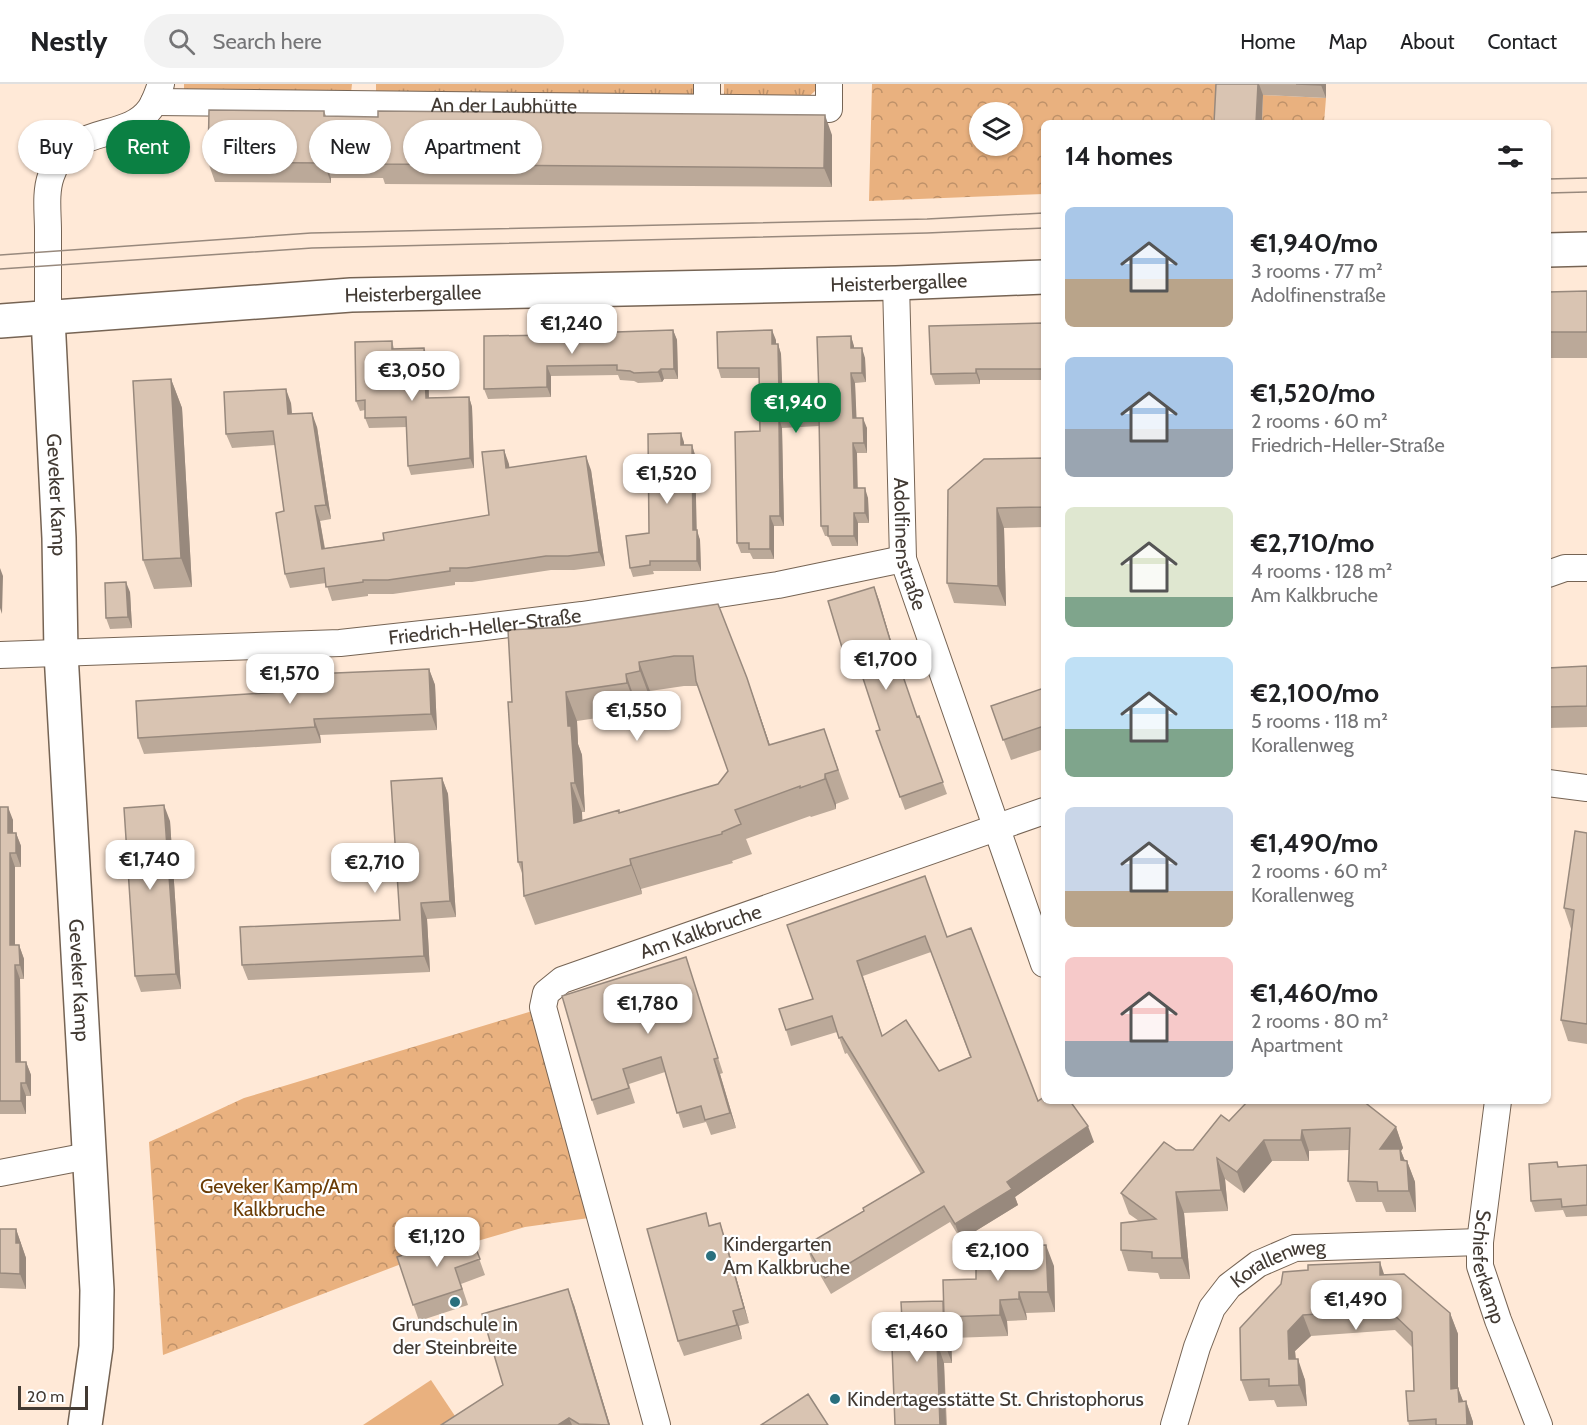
<!DOCTYPE html>
<meta charset="utf-8">
<style>
:root{--surface:#fff;--page:#f2f2f2;--text:#202124;--muted:#757577;--line:#e0e0e0;--accent:#0b8043}
body{margin:0;font-family:Cabin,sans-serif;background:var(--page);color:var(--text);height:100vh;display:flex;flex-direction:column;font-size:22px;white-space:nowrap}
*{box-sizing:border-box;margin:0}
p{font-size:20px;color:var(--muted)}
.icon{flex:none;width:33px;height:33px;fill:none;stroke:currentColor;stroke-width:2;stroke-linecap:round;stroke-linejoin:round}
.map{position:relative;flex:1;overflow:hidden}
.drawer{position:absolute;left:1041px;top:36px;width:510px;height:984px;display:flex;flex-direction:column;background:var(--surface);border-radius:9px;box-shadow:0 2px 4px #0004}
.drawer>*{flex:none}
.top-card{position:absolute;left:18px;top:36px;width:570px;height:54px;display:flex;gap:12px}
.buttons{position:absolute;left:969px;top:18px;display:grid;gap:12px}
.buttons a{display:grid;place-items:center;width:54px;height:54px;border-radius:50%;background:var(--surface);box-shadow:0 2px 4px #0004;font-size:30px}
.scale{position:absolute;left:18px;bottom:15px;width:70px;box-sizing:border-box;padding-left:6px;border:3px solid #423a33;border-top:0;font-size:16px;line-height:21px;white-space:nowrap;color:#423a33;-webkit-text-stroke:4px #fff;paint-order:stroke}
.price{position:absolute;translate:-50% -51px;padding:0 14px;border-radius:12px;background:#fff;color:#222;font-size:20px;line-height:39px;filter:drop-shadow(0 2px 3px #0008)}
.price::after{content:'';position:absolute;left:50%;top:36px;width:18px;height:14px;margin-left:-9px;background:inherit;clip-path:polygon(0 0,100% 0,50% 100%)}
.price.active{background:var(--accent);color:#fff}
ul{padding:0;list-style:none}
li{display:flex;align-items:center;gap:18px;height:150px;padding:0 24px}
li span{display:grid;place-items:center;flex:none;width:168px;height:120px;border-radius:9px;color:#555}
li>.icon{margin-inline-start:auto}
span .icon{width:72px;height:72px;fill:#fffc;stroke-width:1}
li b{font-size:26px}
h2{display:flex;justify-content:space-between;align-items:center;height:72px;padding:0 24px;font-size:26px}
.pill{padding:0 21px;border-radius:27px;background:var(--surface);box-shadow:0 2px 4px #0004;font-size:21px;line-height:54px}
.pill.active{background:var(--accent);color:#fff}
header{display:flex;align-items:center;gap:36px;box-sizing:border-box;height:84px;padding:0 30px;background:var(--surface);border-bottom:2px solid var(--line)}
header strong{font-size:28px}
nav{display:flex;gap:33px;margin-inline-start:auto;font-size:21px}
.search{width:420px;height:54px;background:var(--page);display:flex;align-items:center;gap:15px;box-sizing:border-box;padding:0 21px;border-radius:33px;color:var(--muted);font-size:22px}
.map>svg:first-child{display:block}
</style>
<header>
<strong>Nestly</strong>
<div class="search"><svg class="icon" aria-label="search" viewBox="0 0 24 24"><circle cx="10" cy="10" r="6"/><path d="M15 15l6 6"/></svg>Search here</div>
<nav><a>Home</a><a>Map</a><a>About</a><a>Contact</a></nav>
</header>
<div class="map">
<svg width="1587" height="1341" viewBox="0 0 1587 1341">
<defs>
<pattern id="grass-tufts" width="24" height="20" patternUnits="userSpaceOnUse" patternTransform="scale(1.5)"><rect width="24" height="20" fill="#e9b17f"/><path d="M3 7l-1-3M5 7V3M7 7l1-3M15 17l-1-3M17 17v-4M19 17l1-3" fill="none" stroke="#be9169"/></pattern>
<pattern id="park-crowns" width="20" height="18" patternUnits="userSpaceOnUse" patternTransform="scale(1.5)"><rect width="20" height="18" fill="#e9b17f"/><path d="M2 6a3 3 0 1 1 6 0M12 15a3 3 0 1 1 6 0" fill="none" stroke="#be9169"/></pattern>
</defs>
<rect width="100%" height="100%" fill="#ffe9d7"/>
<path fill="url(#grass-tufts)" d="M184,0H352L351,9L184,11Z
M376,0H700V12L376,15Z
M724,0H815V7L803,18H724Z"/>
<path fill="url(#park-crowns)" fill-rule="evenodd" d="M872,0H1221L1219,39H1044V110L869,117ZM980,28H1012V62H980Z
M1263,11L1326,14L1324,39H1262Z
M539,925L589,1134L525,1143L409,1177L163,1271L149,1058L244,1014Z"/>
<path fill="#e9b17f" d="M431,1296L461,1341H363Z"/>
<g fill="none" stroke-linecap="round" stroke-linejoin="round">
<g stroke="#766454" stroke-width="28">
<g id="street">
<path id="s1" d="M154,18L829,25V0"/>
<path d="M707,24V0"/>
<path id="s2" d="M896,199L903,475L1044,880"/>
<path d="M48,234C48,205 48,176 48,147C48,129 45,109 51,92C69,38 126,59 150,25C155,18 158,8 161,0"/>
<path d="M1548,490L1565,484H1587"/>
<path id="s3" d="M0,571L340,559L477,544L582,531L778,501L903,475"/>
<path d="M1548,699L1587,704"/>
<path id="s4" d="M1498,1017L1480,1158V1182L1498,1236L1539,1341"/>
<path d="M0,1089L88,1072"/>
<path id="s5" d="M657,1341L543,923L546,909L562,896L1044,727"/>
<path id="s6" d="M1174,1341L1197,1263L1212,1224L1229,1202L1258,1180L1295,1164L1480,1158"/>
</g>
</g>
<g stroke="#766454" stroke-width="36">
<g id="secondary">
<path d="M1548,166L1587,165"/>
<path id="s7" d="M48,234L59,454L61,569L97,1206L96,1263L85,1341"/>
<path id="s8" d="M0,237L351,211L896,199L1044,193"/>
</g>
</g>
<use href="#street" stroke="#fff" stroke-width="26"/>
<use href="#secondary" stroke="#fff" stroke-width="33"/>
<path stroke="#98897d" stroke-width="1.5" d="M1548,95L1587,94
M1548,109L1587,108
M0,171L311,149L927,135L1044,129
M0,185L312,164L927,149L1044,144"/>
</g>
<path fill="#bba999" fill-rule="evenodd" d="M1216,0H1326V14L1263,11Z
M324,27L326,32L832,51V103L385,100L383,94H331V99L215,98L208,78Z
M1587,207V274H1548V208Z
M1044,239V296H980V300L935,301L931,290Z
M673,246L677,256L678,295H664L662,298L638,299L634,297L620,296L618,291L551,292V313L488,315L484,305L616,250Z
M851,252L854,264L865,274L866,298L855,299L856,334L867,344V369H857V404L868,414L869,439H858V462H832L828,452H825L821,442L819,342L782,344L784,442H774V475H753L750,469H741L737,459L760,347L759,294H721L718,284L776,256V260H778L781,270L782,311H819Z
M392,257L394,265L424,264L428,274L429,314L469,313L472,323L474,384L411,391L408,382L407,343L369,344L365,334V326L360,327L356,317Z
M171,295L182,324L192,503L154,505L143,476Z
M291,319L292,330L317,343L331,435L320,437L325,464L384,456L489,431L504,366L509,384L591,386L605,482L574,486H551L472,498H455V501L393,510H368V512L332,517L326,499L290,504L285,490L284,427L275,361L232,364L226,350Z
M684,358V361H692L695,371L696,446L700,456L701,487H653L654,490L633,493L630,484L649,449Z
M1044,374V443L1004,444L1006,522L954,519L947,499L948,406Z
M874,503L895,569L917,633L919,632L947,710L905,726L876,647L880,646L858,579L848,582L844,570Z
M130,508L132,544L110,545L106,534Z
M718,520L757,623L770,661L824,645L849,715L836,720V725L811,733L810,732L746,755L752,770L732,777L733,779L641,805L642,810L535,841L524,812L522,789L518,778L512,618L567,543ZM684,602H698L728,687L718,700L620,729L582,737V728H585L582,671L578,660L577,637L638,628L636,619L651,617L650,607Z
M1587,582V643L1548,644V584Z
M429,585L435,601L437,646L320,651L321,659L144,670L138,654L313,606Z
M1044,604V665L1011,676L991,622Z
M442,694L448,710L456,833L427,835L430,888L248,896L242,881L400,836Z
M0,723L13,736V749H16L21,762V783H15V861H19L24,875V895H20L21,978H26L31,991V1012H26V1030H0Z
M170,737L181,905L141,908L135,892Z
M1587,749V960L1568,957L1561,936L1571,845L1564,824Z
M787,841L947,853L1038,1017L1094,1058L1015,1113L1018,1121L961,1156L950,1138L831,1210L812,1177L806,1161L864,1127L863,1124L921,1090L847,969L845,970L837,948L791,962L786,946L813,915ZM931,868L970,973L939,987L882,951L863,892Z
M691,889L723,989L720,990L736,1044L711,1051L706,1038L683,1044L665,988L629,1000L635,1019L597,1031L592,1016Z
M1229,1037L1396,1043L1403,1064L1401,1067L1405,1077H1407L1415,1098L1416,1128H1386L1382,1118H1356L1348,1097L1349,1066L1309,1067V1077H1272L1244,1109L1225,1095L1228,1127L1184,1129L1190,1195H1160L1158,1189L1128,1187L1121,1166L1139,1137L1129,1130L1121,1109L1176,1066H1193Z
M1587,1082V1132L1566,1133L1563,1126L1535,1128L1531,1117L1559,1083Z
M711,1141L725,1154L749,1239L739,1242L742,1255L684,1272L678,1257Z
M0,1145H16L26,1174V1205L0,1204Z
M470,1149L485,1191L461,1200L468,1221L419,1237L397,1173Z
M1054,1182L1055,1228L1026,1229L1027,1236L1007,1237L1008,1252L952,1254L951,1252L952,1279H944L947,1341H895L902,1236L944,1219L976,1195Z
M1384,1191L1450,1229L1458,1250V1304L1463,1317H1466L1473,1338V1341H1409L1408,1337L1414,1307L1412,1263L1395,1246L1311,1252L1295,1267L1296,1275L1305,1296L1307,1322L1277,1323L1274,1316L1249,1317L1241,1296L1240,1244Z
M574,1221L610,1341H441L503,1301Z"/>
<path fill="#98897d" d="M1258,0H1259L1263,11L1262,39H1256Z
M1321,0H1326V14L1321,1Z
M825,31L832,51V103L824,84Z
M324,74L331,94V99L324,79Z
M673,246L677,256L678,295L674,285Z
M772,246L776,256V270L772,260Z
M851,252L854,262V274L851,264Z
M778,260L781,270L783,320L779,311Z
M424,264L428,274L429,324L426,314Z
M862,264L865,274L866,298L862,289Z
M547,282L551,292V313L547,303Z
M661,285L664,295L662,298L658,288Z
M976,285L980,296V300L976,289Z
M851,289L855,299L857,344L853,334Z
M171,295L182,324L192,503L181,474Z
M286,305L291,319L293,345L288,330Z
M469,313L472,323L474,384L470,374Z
M312,329L317,343L331,435L326,421Z
M779,334L782,344L784,442L780,432Z
M863,334L867,344V369L864,359Z
M681,349L684,358V371L681,361Z
M853,359L857,369L858,414L854,404Z
M692,361L695,371L697,456L693,446Z
M504,366L509,380L511,398L506,384Z
M586,372L591,386L605,482L599,468Z
M865,404L868,414L869,439L865,429Z
M315,422L320,437L327,479L322,465Z
M997,424L1004,444L1006,522L998,502Z
M854,429L858,439V462L854,452Z
M770,432L774,442V475L770,465Z
M697,446L700,456L701,487L697,477Z
M0,484L3,492L2,530L0,524Z
M126,498L130,508L132,544L128,533Z
M874,503L879,516L898,582L894,569Z
M639,578L650,607L651,617L640,587Z
M429,585L435,601L437,646L431,630Z
M626,590L636,619L638,628L627,599Z
M747,594L757,623L780,691L769,661Z
M566,608L577,637L578,660L582,671L585,728L575,699L568,642Z
M314,635L320,651L321,659L315,643Z
M825,690L836,720V725L825,695Z
M442,694L448,710L456,833L450,817Z
M571,699L582,728L584,769L574,739Z
M164,721L170,737L181,905L176,890Z
M8,723L13,736V762L8,749Z
M16,749L21,762V783L16,769Z
M10,769L15,783V875L10,861Z
M630,775L641,805L642,810L631,781Z
M421,819L427,835L430,888L424,872Z
M19,861L24,875V895L20,881Z
M15,881L20,895L21,992L16,978Z
M714,975L720,990L736,1044L730,1029Z
M26,978L31,991V1012L26,999Z
M21,999L26,1012V1030L21,1017Z
M1088,1042L1094,1058L1015,1113L1018,1121L961,1156L955,1140L1007,1098Z
M1396,1043L1403,1064L1401,1067L1408,1085L1407,1077L1415,1098L1416,1128L1409,1107L1380,1065Z
M1302,1046L1309,1067V1077L1301,1056Z
M1264,1056L1272,1077L1244,1109L1237,1088Z
M1217,1074L1225,1095L1228,1127L1221,1106Z
M1176,1108L1184,1129L1190,1195L1182,1174Z
M720,1139L725,1154L749,1239L744,1224Z
M16,1145L26,1174V1205L20,1190L16,1159Z
M1046,1161L1054,1182L1055,1228L1048,1208Z
M1380,1178L1387,1199L1380,1191Z
M568,1205L574,1221L610,1341H609Z
M1019,1208L1026,1229L1027,1236L1019,1215Z
M1000,1216L1007,1237L1008,1252L1000,1231Z
M943,1217L944,1233L951,1252L952,1279L944,1258Z
M733,1227L739,1242L742,1255L737,1241Z
M1450,1229L1458,1250V1326L1451,1305Z
M1303,1231L1311,1252L1295,1267L1297,1296L1289,1275L1288,1247Z
M937,1258L944,1279L946,1341H940Z
M1298,1275L1305,1296L1307,1322L1299,1301Z
M1458,1304L1466,1325L1459,1318Z
M1466,1317L1473,1338V1341H1467Z
M569,1334L572,1341H558Z"/>
<path fill="#d9c4b2" stroke="#98897d" stroke-width="1.5" fill-rule="evenodd" d="M1216,0H1258L1256,39H1214Z
M1296,0H1321V1Z
M209,26L324,27V32L378,33V27L825,31L824,84L378,80V75L324,74V79L208,78Z
M1587,207V248H1548V208Z
M1044,239V285H976V289L931,290L929,242Z
M673,246L674,285H661L658,288L634,289L630,287L617,286V281L547,282V303L484,305V252L616,250V248Z
M772,246V260H778L779,311H819L817,253L851,252V264H862V289H851L853,334H863L864,359H853L854,404H865V429H854V452H828V442H821L819,332L779,334L780,432H770V465H749V459H737L735,348L760,347L759,284H718L717,248Z
M392,257V265L424,264L426,314L469,313L470,374L408,382L406,333L365,334V316L356,317L355,258Z
M171,295L181,474L143,476L133,297Z
M286,305L288,330L312,329L326,421L315,422L322,465L384,456L383,449L489,431L482,368L504,366L506,384L586,372L599,468L568,472H546L467,484H450V487L388,496H363V498L326,503L324,484L285,490L276,429L284,427L273,347L226,350L224,308Z
M681,349V361H692L693,446H697V477H650V481L630,484L626,452L649,449L648,350Z
M1044,374V423L997,424L998,502L947,499L948,406L984,375Z
M126,498L128,533L106,534L105,499Z
M874,503L894,569H895L917,633L919,632L943,698L900,713L876,647L880,646L854,567L844,570L828,517Z
M718,520L747,594L769,661L824,645L838,686L825,690V695L800,704V702L735,726L741,740L722,748V750L630,775L631,781L524,812L522,778H518L508,618H512L508,546L567,543ZM674,572H693L696,597L728,687L718,700L619,729V726L574,739L571,699H575L571,642H568L566,608L627,599L626,590L640,587L639,578Z
M1587,582V622L1548,623V584Z
M429,585L431,630L314,635L315,643L138,654L136,617L313,606L312,590Z
M1044,604V642L1003,656L991,622Z
M442,694L450,817L421,819L424,872L242,881L240,843L400,836L391,697Z
M164,721L176,890L135,892L124,724Z
M0,723H8V749H16V769H10V861H19L20,881H15L16,978H26V999H21V1017H0Z
M1575,747L1587,749V940L1561,936L1574,826L1564,824Z
M925,792L947,853L971,844L1038,1017L1044,1013V1017H1070L1088,1042L1007,1098L1012,1105L955,1140L944,1122L825,1194L806,1161L864,1127L863,1124L924,1088L842,953L839,954L832,932L786,946L779,925L813,915L787,841ZM925,852L971,973L939,987L906,936L882,952L857,877Z
M686,873L718,974L714,975L730,1029L705,1036L701,1022L677,1029L661,973L623,985L629,1004L592,1016L562,912Z
M1248,1017H1363L1396,1043L1380,1065H1400L1401,1076L1407,1077L1409,1107H1378L1377,1098L1348,1097L1350,1044L1302,1046L1301,1056H1264L1237,1088L1217,1074L1221,1106L1176,1108L1182,1174H1152V1168L1121,1166V1139L1156,1135L1121,1109L1164,1058L1176,1066H1193L1221,1031L1229,1037Z
M1557,1078L1558,1083L1587,1081V1121L1562,1123L1561,1115L1531,1117L1529,1080Z
M706,1129L709,1142L720,1139L744,1224L733,1227L737,1241L678,1257L647,1145Z
M0,1145H16V1159H20V1190L0,1189Z
M470,1149L480,1175L455,1184L462,1205L413,1221L397,1173Z
M1046,1161L1048,1208H1019V1215L1000,1216V1231L944,1233L943,1196L976,1195V1182H992V1163Z
M1380,1178V1191L1404,1190L1450,1229L1451,1305L1458,1304L1459,1318L1466,1317L1467,1341H1436V1335L1408,1337L1406,1307H1414L1412,1248L1388,1225L1303,1231L1288,1247L1289,1275H1298L1299,1301L1269,1302V1295L1241,1296L1240,1244L1281,1200L1283,1188L1308,1186V1181Z
M568,1205L609,1341L579,1340L569,1334L558,1341H441L503,1301L482,1230Z
M943,1217L944,1258H937L940,1341H895L891,1237L902,1236L901,1218Z
M808,1310L828,1341H761Z"/>
<g fill="#2a707e" stroke="#fff" stroke-width="2">
<circle cx="711" cy="1172" r="6"/>
<circle cx="455" cy="1218" r="6"/>
<circle cx="835" cy="1315" r="6"/>
</g>
<g text-anchor="middle" dominant-baseline="central" stroke-width="4.5" stroke-linejoin="round" paint-order="stroke">
<g font-size="20" fill="#423a33" stroke="#fff">
<text stroke="none"><textPath href="#s1" startOffset="350">An der Laubhütte</textPath></text>
<text stroke="none"><textPath href="#s8" startOffset="900">Heisterbergallee</textPath></text>
<text stroke="none"><textPath href="#s8" startOffset="414">Heisterbergallee</textPath></text>
<text stroke="none"><textPath href="#s7" startOffset="177">Geveker Kamp</textPath></text>
<text stroke="none"><textPath href="#s2" startOffset="262">Adolfinenstraße</textPath></text>
<text stroke="none"><textPath href="#s3" startOffset="486">Friedrich-Heller-Straße</textPath></text>
<text stroke="none"><textPath href="#s5" startOffset="615">Am Kalkbruche</textPath></text>
<text stroke="none"><textPath href="#s7" startOffset="663">Geveker Kamp</textPath></text>
<text stroke="none"><textPath href="#s4" startOffset="168">Schieferkamp</textPath></text>
<text stroke="none"><textPath href="#s6" startOffset="207">Korallenweg</textPath></text>
</g>
<g font-size="20" fill="#6b3c05" stroke="#fff">
<text x="279" y="1102">Geveker Kamp/Am<tspan x="279" dy="23">Kalkbruche</tspan></text>
</g>
<g font-size="20" fill="#423a33" stroke="#fff" text-anchor="start">
<text x="723" y="1160">Kindergarten<tspan x="723" dy="23">Am Kalkbruche</tspan></text>
<text x="455" y="1240" text-anchor="middle">Grundschule in<tspan x="455" dy="23">der Steinbreite</tspan></text>
<text x="847" y="1315">Kindertagesstätte St. Christophorus</text>
</g>
</g>
</svg>
<div class="buttons">
<a><svg class="icon" aria-label="layers" viewBox="0 0 24 24"><path d="M12 4l9 5-9 5-9-5zM3 14l9 5 9-5"/></svg></a>
</div>
<div class="scale">20 m</div>
<b class="price" style="left:572px;top:271px">€1,240</b>
<b class="price" style="left:412px;top:318px">€3,050</b>
<b class="price active" style="left:796px;top:350px">€1,940</b>
<b class="price" style="left:667px;top:421px">€1,520</b>
<b class="price" style="left:886px;top:607px">€1,700</b>
<b class="price" style="left:290px;top:621px">€1,570</b>
<b class="price" style="left:637px;top:658px">€1,550</b>
<b class="price" style="left:150px;top:807px">€1,740</b>
<b class="price" style="left:375px;top:810px">€2,710</b>
<b class="price" style="left:648px;top:951px">€1,780</b>
<b class="price" style="left:437px;top:1184px">€1,120</b>
<b class="price" style="left:998px;top:1198px">€2,100</b>
<b class="price" style="left:1356px;top:1247px">€1,490</b>
<b class="price" style="left:917px;top:1279px">€1,460</b>
<div class="top-card">
<a class="pill">Buy</a>
<a class="pill active">Rent</a>
<a class="pill">Filters</a>
<a class="pill">New</a>
<a class="pill">Apartment</a>
</div>
<section class="drawer">
<h2>14 homes<svg class="icon" aria-label="filters" viewBox="0 0 24 24"><path d="M4 7h16M4 17h16"/><circle cx="9" cy="7" r="2"/><circle cx="15" cy="17" r="2"/></svg></h2>
<ul>
<li><span style="background:linear-gradient(#a9c7e8 60%,#b9a48a 0)"><svg class="icon" aria-label="home" viewBox="0 0 24 24"><path d="M3 11l9-7 9 7M6 9v11h12V9"/></svg></span><div><b>€1,940/mo</b><p>3 rooms · 77 m²</p><p>Adolfinenstraße</p></div></li>
<li><span style="background:linear-gradient(#a9c7e8 60%,#9aa5b1 0)"><svg class="icon" aria-label="home" viewBox="0 0 24 24"><path d="M3 11l9-7 9 7M6 9v11h12V9"/></svg></span><div><b>€1,520/mo</b><p>2 rooms · 60 m²</p><p>Friedrich-Heller-Straße</p></div></li>
<li><span style="background:linear-gradient(#dfe7d0 75%,#7fa58c 0)"><svg class="icon" aria-label="home" viewBox="0 0 24 24"><path d="M3 11l9-7 9 7M6 9v11h12V9"/></svg></span><div><b>€2,710/mo</b><p>4 rooms · 128 m²</p><p>Am Kalkbruche</p></div></li>
<li><span style="background:linear-gradient(#bfe0f5 60%,#7fa58c 0)"><svg class="icon" aria-label="home" viewBox="0 0 24 24"><path d="M3 11l9-7 9 7M6 9v11h12V9"/></svg></span><div><b>€2,100/mo</b><p>5 rooms · 118 m²</p><p>Korallenweg</p></div></li>
<li><span style="background:linear-gradient(#c9d6e8 70%,#b9a48a 0)"><svg class="icon" aria-label="home" viewBox="0 0 24 24"><path d="M3 11l9-7 9 7M6 9v11h12V9"/></svg></span><div><b>€1,490/mo</b><p>2 rooms · 60 m²</p><p>Korallenweg</p></div></li>
<li><span style="background:linear-gradient(#f6c9c9 70%,#9aa5b1 0)"><svg class="icon" aria-label="home" viewBox="0 0 24 24"><path d="M3 11l9-7 9 7M6 9v11h12V9"/></svg></span><div><b>€1,460/mo</b><p>2 rooms · 80 m²</p><p>Apartment</p></div></li>
</ul>
</section>
</div>
